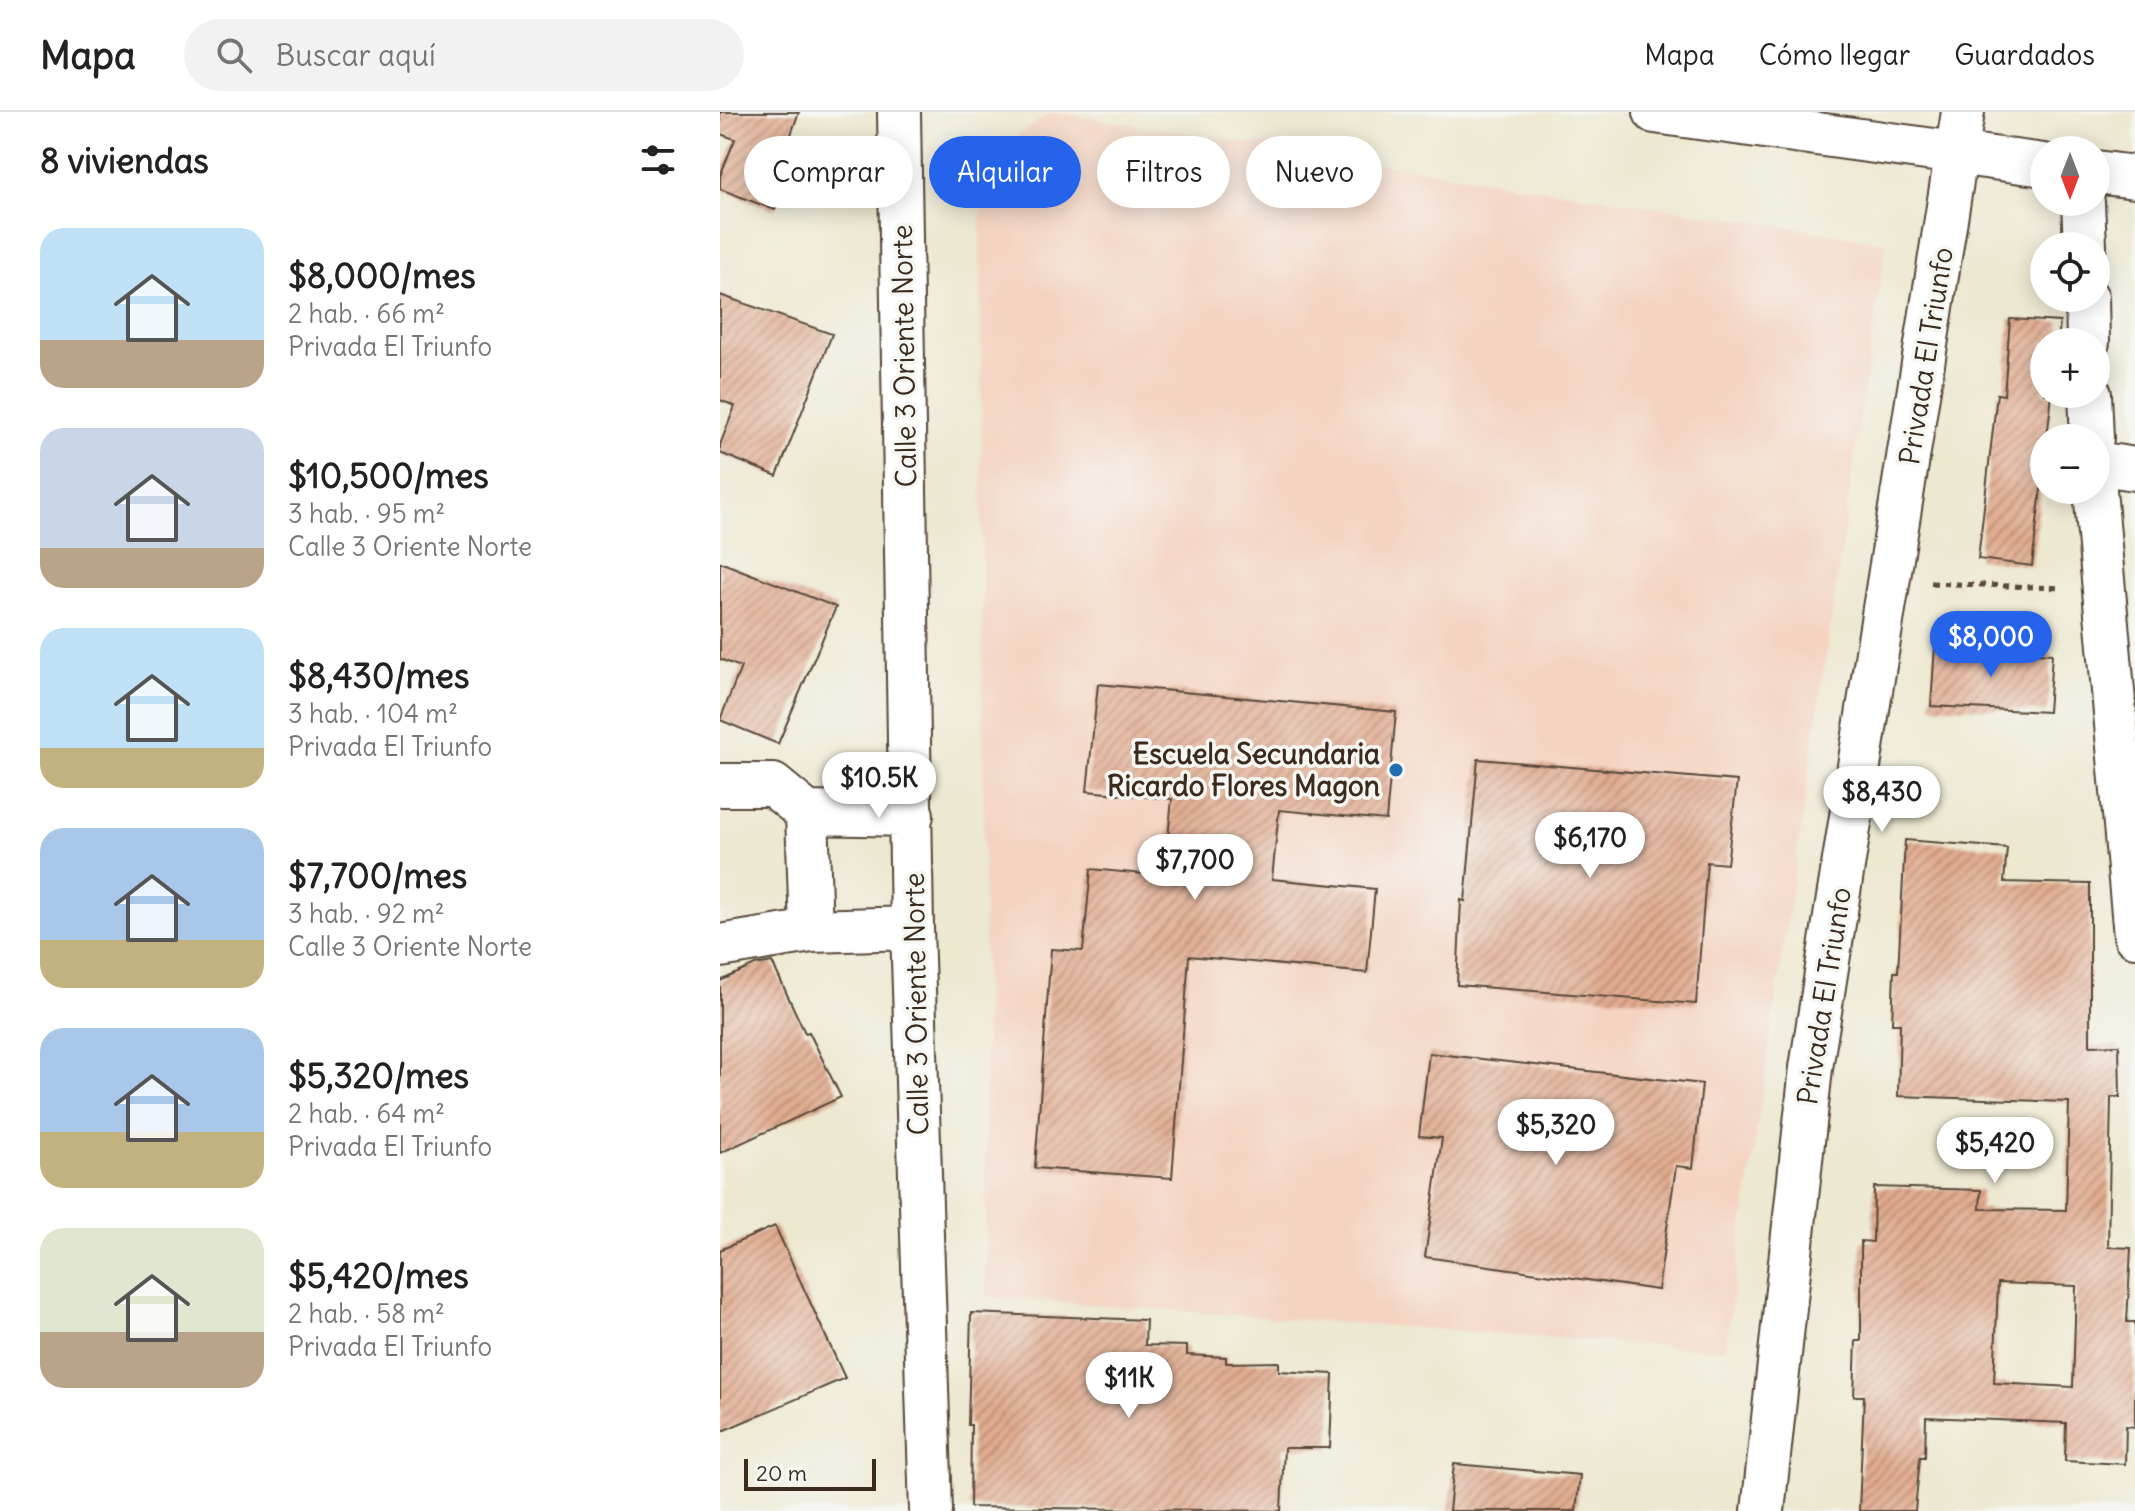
<!DOCTYPE html>
<html lang="es">
<meta charset="utf-8">
<style>
:root{--surface:#fff;--page:#f2f2f2;--text:#222;--muted:#767676;--line:#e0e0e0;--accent:#2563eb}
body{margin:0;font-family:Delius,sans-serif;background:var(--page);color:var(--text);height:100vh;display:flex;flex-direction:column;font-size:30px;white-space:nowrap}
*{box-sizing:border-box;margin:0}
p{font-size:26px;color:var(--muted)}
.icon{flex:none;width:44px;height:44px;fill:none;stroke:currentColor;stroke-width:2;stroke-linecap:round;stroke-linejoin:round}
.map{position:relative;flex:1;overflow:hidden}
.panel{display:flex;flex-direction:column;background:var(--surface);width:720px}
.panel>*{flex:none}
.top-card{position:absolute;left:24px;top:24px;width:760px;height:72px;display:flex;gap:16px}
.needle{width:52px;rotate:180deg}
.tools{position:absolute;left:1310px;top:24px;display:grid;gap:16px}
.tools a{display:grid;place-items:center;width:80px;height:80px;border-radius:50%;background:var(--surface);box-shadow:0 4px 20px #0003;font-size:40px}
.scale{position:absolute;left:24px;bottom:20px;width:132px;box-sizing:border-box;padding-left:8px;border:4px solid #3b2a1e;border-top:0;font-size:22px;line-height:28px;white-space:nowrap;color:#3b2a1e;-webkit-text-stroke:6px #f6f6f2;paint-order:stroke}
.price{position:absolute;translate:-50% -68px;padding:0 18px;border-radius:28px;background:#fff;color:#222;font-size:26px;line-height:52px;filter:drop-shadow(0 2px 4px #0008)}
.price::after{content:'';position:absolute;left:50%;top:48px;width:24px;height:18px;margin-left:-12px;background:inherit;clip-path:polygon(0 0,100% 0,50% 100%)}
.price.on{background:var(--accent);color:#fff}
ul{padding:0;list-style:none}
li{display:flex;align-items:center;gap:24px;height:200px;padding:0 40px}
li span{display:grid;place-items:center;flex:none;width:224px;height:160px;border-radius:24px;color:#555}
li>.icon{margin-inline-start:auto}
span .icon{width:96px;height:96px;fill:#fffc;stroke-width:1}
li b{font-size:34px}
h2{display:flex;justify-content:space-between;align-items:center;height:96px;padding:0 40px;font-size:34px}
.pill{padding:0 28px;border-radius:36px;background:var(--surface);box-shadow:0 4px 20px #0003;font-size:28px;line-height:72px}
.pill.on{background:var(--accent);color:#fff}
header{display:flex;align-items:center;gap:48px;box-sizing:border-box;height:112px;padding:0 40px;background:var(--surface);border-bottom:2px solid var(--line)}
header strong{font-size:38px}
nav{display:flex;gap:44px;margin-inline-start:auto;font-size:28px}
.search{width:560px;height:72px;background:var(--page);display:flex;align-items:center;gap:20px;box-sizing:border-box;padding:0 28px;border-radius:44px;color:var(--muted);font-size:30px}
main{display:flex;flex:1;min-height:0}
.map>svg:first-child{display:block}
</style>
<header>
<strong>Mapa</strong>
<div class="search"><svg class="icon" aria-label="search" viewBox="0 0 24 24"><circle cx="10" cy="10" r="6"/><path d="M15 15l6 6"/></svg>Buscar aquí</div>
<nav><a>Mapa</a><a>Cómo llegar</a><a>Guardados</a></nav>
</header>
<main>
<section class="panel">
<h2>8 viviendas<svg class="icon" aria-label="filters" viewBox="0 0 24 24"><path d="M4 7h16M4 17h16"/><circle cx="9" cy="7" r="2"/><circle cx="15" cy="17" r="2"/></svg></h2>
<ul>
<li><span style="background:linear-gradient(#bfe0f5 70%,#b9a48a 0)"><svg class="icon" aria-label="home" viewBox="0 0 24 24"><path d="M3 11l9-7 9 7M6 9v11h12V9"/></svg></span><div><b>$8,000/mes</b><p>2 hab. · 66 m²</p><p>Privada El Triunfo</p></div></li>
<li><span style="background:linear-gradient(#c9d6e8 75%,#b9a48a 0)"><svg class="icon" aria-label="home" viewBox="0 0 24 24"><path d="M3 11l9-7 9 7M6 9v11h12V9"/></svg></span><div><b>$10,500/mes</b><p>3 hab. · 95 m²</p><p>Calle 3 Oriente Norte</p></div></li>
<li><span style="background:linear-gradient(#bfe0f5 75%,#c2b280 0)"><svg class="icon" aria-label="home" viewBox="0 0 24 24"><path d="M3 11l9-7 9 7M6 9v11h12V9"/></svg></span><div><b>$8,430/mes</b><p>3 hab. · 104 m²</p><p>Privada El Triunfo</p></div></li>
<li><span style="background:linear-gradient(#a9c7e8 70%,#c2b280 0)"><svg class="icon" aria-label="home" viewBox="0 0 24 24"><path d="M3 11l9-7 9 7M6 9v11h12V9"/></svg></span><div><b>$7,700/mes</b><p>3 hab. · 92 m²</p><p>Calle 3 Oriente Norte</p></div></li>
<li><span style="background:linear-gradient(#a9c7e8 65%,#c2b280 0)"><svg class="icon" aria-label="home" viewBox="0 0 24 24"><path d="M3 11l9-7 9 7M6 9v11h12V9"/></svg></span><div><b>$5,320/mes</b><p>2 hab. · 64 m²</p><p>Privada El Triunfo</p></div></li>
<li><span style="background:linear-gradient(#dfe7d0 65%,#b9a48a 0)"><svg class="icon" aria-label="home" viewBox="0 0 24 24"><path d="M3 11l9-7 9 7M6 9v11h12V9"/></svg></span><div><b>$5,420/mes</b><p>2 hab. · 58 m²</p><p>Privada El Triunfo</p></div></li>
</ul>
</section>
<div class="map">
<svg width="1415" height="1399" viewBox="0 0 1415 1399">
<defs>
<pattern id="building-hatch" width="6" height="6" patternUnits="userSpaceOnUse" patternTransform="scale(2)"><rect width="6" height="6" fill="#e1ab8f"/><path d="M-1 1l2-2M0 6l6-6M5 7l2-2" fill="none" stroke="#b88b74"/></pattern>
</defs>
<rect width="100%" height="100%" fill="#f6f6f2"/>
<filter id="ink" filterUnits="userSpaceOnUse"><feTurbulence type="fractalNoise" baseFrequency=".0125" numOctaves="2"/><feDisplacementMap in="SourceGraphic" scale="16" xChannelSelector="R" yChannelSelector="G"/><feConvolveMatrix kernelMatrix="1 2 1 2 8 2 1 2 1" color-interpolation-filters="sRGB"/></filter>
<filter id="wash" filterUnits="userSpaceOnUse"><feTurbulence type="fractalNoise" baseFrequency=".006" numOctaves="4" result="noise"/><feDisplacementMap in="SourceGraphic" scale="32" xChannelSelector="R" yChannelSelector="G"/><feGaussianBlur stdDeviation="1.8" result="paint"/><feColorMatrix in="noise" values="0 0 0 0 0 0 0 0 0 0 0 0 0 0 0 0 0 1.4 0 .05"/><feComposite in="paint" operator="in"/></filter>
<g filter="url(#wash)">
<rect width="100%" height="100%" fill="#ede8d0"/>
<path fill="#f4d3c0" d="M332,0L1166,130L1005,1238L266,1185L260,50Z"/>
<g id="blocks">
<path fill="url(#building-hatch)" fill-rule="evenodd" d="M0,0H79L60,53L71,57L55,98L0,77V64L15,27L0,22Z
M0,183L112,222L57,364L0,341V333L15,294L0,288Z
M1290,207L1340,210L1338,230H1324V282H1332L1327,326H1324V351L1312,454L1258,447L1277,282L1284,283Z
M0,450L116,495L58,632L0,608L21,555L0,547Z
M1215,533L1303,538V540L1332,542L1328,600L1211,594Z
M378,572L676,600L666,708L559,698L552,767L655,777L647,861L469,844L452,1066L315,1056L331,837L363,839L371,757L444,764L452,687L367,679Z
M758,647L1017,669L1007,752L987,750L976,892L737,873L741,788L745,789Z
M1185,728L1287,736L1284,770L1370,772V934L1399,933L1400,985H1391L1388,1135L1411,1136L1407,1210H1415V1315L1406,1314L1405,1352L1345,1349L1346,1311L1206,1305L1205,1345H1200L1195,1399H1139L1144,1284H1134L1136,1229H1141V1129L1153,1130L1154,1075L1261,1078L1260,1097L1346,1098L1349,990L1178,984L1180,912H1172L1174,860H1178ZM1278,1171L1356,1174L1353,1275L1274,1271Z
M52,850L85,921L89,920L121,985L0,1041V869L35,853Z
M709,941L982,972L973,1056L956,1054L938,1178L705,1145L722,1026L699,1024Z
M55,1114L125,1266L0,1320V1138Z
M251,1201L426,1208L425,1233L467,1234V1243L506,1245V1251L559,1250V1259L613,1262L610,1336H564L561,1399L250,1395L251,1313H248Z
M734,1352L860,1363L856,1399H729Z"/>
</g>
</g>
<g filter="url(#ink)">
<use href="#blocks" fill-opacity="0" stroke="#564639" stroke-width="2"/>
<g fill="none" stroke-linecap="round" stroke-linejoin="round">
<g stroke="#564639" stroke-width="46">
<path id="minor" d="M179,0L192,816L211,1399
M935,0L1324,53
M1376,60L1415,65
M1363,90L1365,134
M1367,186L1368,230
M1370,282L1372,326
M1376,351L1415,357
M1375,378L1415,824
M0,673H53L87,701L192,703
M87,701L91,819
M0,834L91,819L192,816
M1043,1399L1091,956L1243,0"/>
</g>
<path stroke="#564639" stroke-width="5" stroke-dasharray="6 6" stroke-linecap="butt" d="M1211,471L1341,476"/>
<use href="#minor" stroke="#fff" stroke-width="42"/>
</g>
</g>
<circle fill="#1f6fb2" stroke="#f6f6f2" stroke-width="3" cx="676" cy="658" r="8"/>
<g text-anchor="middle" dominant-baseline="central" stroke-width="7" stroke-linejoin="round" paint-order="stroke">
<g font-size="28" fill="#3b2a1e" stroke="#f6f6f2">
<text transform="translate(184 244) rotate(-91)">Calle 3 Oriente Norte</text>
<text transform="translate(1206 244) rotate(-81)">Privada El Triunfo</text>
<text transform="translate(1104 884) rotate(-81)">Privada El Triunfo</text>
<text transform="translate(196 892) rotate(-91)">Calle 3 Oriente Norte</text>
</g>
<g font-size="28" font-weight="bold" fill="#3b2a1e" stroke="#f6f6f2" text-anchor="end">
<text x="660" y="642">Escuela Secundaria<tspan x="660" dy="32">Ricardo Flores Magon</tspan></text>
</g>
</g>
</svg>
<div class="tools">
<a><svg class="needle" viewBox="-14 -14 28 28"><path d="M0-13l5 13h-10z" fill="#e53935"/><path d="M0 13l5-13h-10z" fill="#767676"/></svg></a>
<a><svg class="icon" aria-label="locate" viewBox="0 0 24 24"><circle cx="12" cy="12" r="6"/><path d="M12 2v4M12 18v4M2 12h4M18 12h4"/></svg></a>
<a>+</a>
<a>−</a>
</div>
<div class="scale">20 m</div>
<b class="price on" style="left:1271px;top:567px">$8,000</b>
<b class="price" style="left:159px;top:708px">$10.5K</b>
<b class="price" style="left:1162px;top:722px">$8,430</b>
<b class="price" style="left:870px;top:768px">$6,170</b>
<b class="price" style="left:475px;top:790px">$7,700</b>
<b class="price" style="left:836px;top:1055px">$5,320</b>
<b class="price" style="left:1275px;top:1073px">$5,420</b>
<b class="price" style="left:409px;top:1308px">$11K</b>
<div class="top-card">
<a class="pill">Comprar</a>
<a class="pill on">Alquilar</a>
<a class="pill">Filtros</a>
<a class="pill">Nuevo</a>
</div>
</div>
</main>
